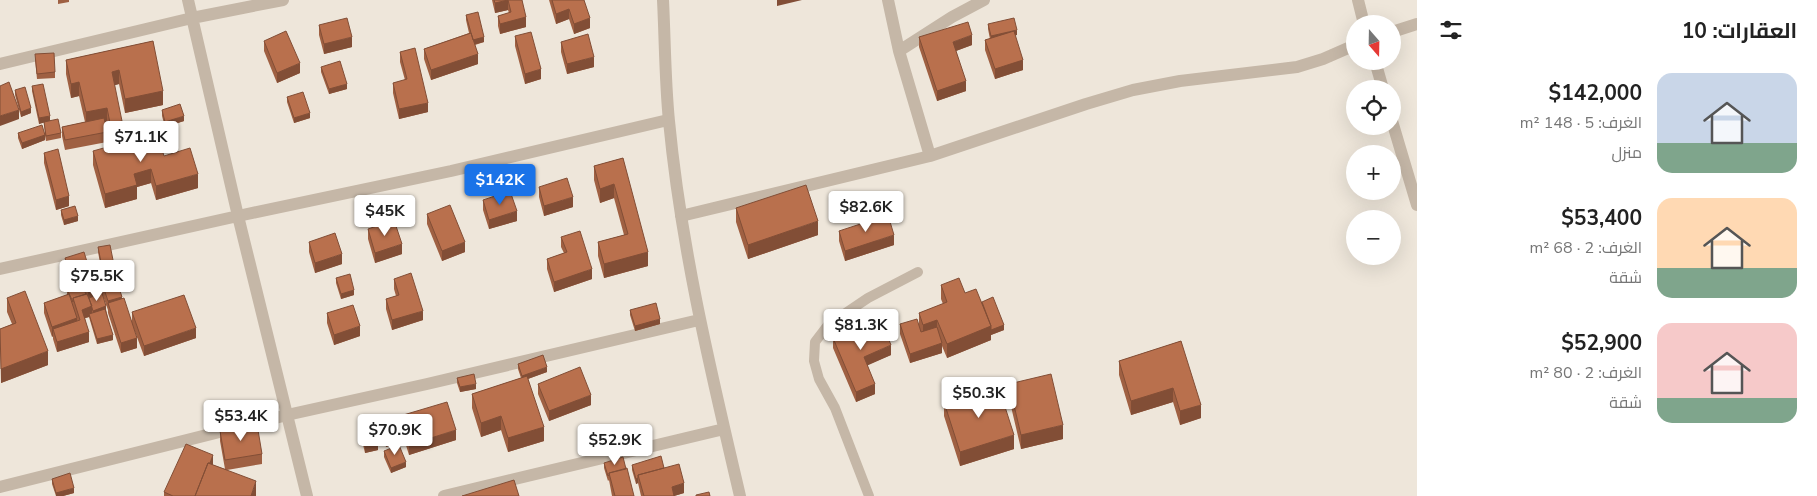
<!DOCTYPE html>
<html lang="ar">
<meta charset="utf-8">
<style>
:root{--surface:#fff;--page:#f2f2f2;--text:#222;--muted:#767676;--accent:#1a73e8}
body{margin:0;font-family:"Nunito Sans",Cairo,sans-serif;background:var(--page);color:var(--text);direction:rtl;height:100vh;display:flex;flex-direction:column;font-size:19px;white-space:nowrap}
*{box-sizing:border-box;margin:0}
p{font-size:16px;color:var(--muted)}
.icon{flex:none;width:28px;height:28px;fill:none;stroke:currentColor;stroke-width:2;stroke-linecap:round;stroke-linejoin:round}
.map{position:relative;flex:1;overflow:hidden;direction:ltr}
.drawer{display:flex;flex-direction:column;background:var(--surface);width:400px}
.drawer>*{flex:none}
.needle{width:32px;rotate:160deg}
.fabs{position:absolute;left:1346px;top:15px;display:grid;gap:10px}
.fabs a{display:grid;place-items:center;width:55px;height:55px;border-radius:50%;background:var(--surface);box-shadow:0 5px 20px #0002;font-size:25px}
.price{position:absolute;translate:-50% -42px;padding:0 11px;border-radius:5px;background:#fff;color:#222;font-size:16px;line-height:32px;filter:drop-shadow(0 1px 2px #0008)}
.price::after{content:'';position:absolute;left:50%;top:30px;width:15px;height:11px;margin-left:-8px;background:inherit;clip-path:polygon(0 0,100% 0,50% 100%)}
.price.current{background:var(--accent);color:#fff}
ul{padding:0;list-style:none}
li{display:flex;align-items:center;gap:15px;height:125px;padding:0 20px}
li span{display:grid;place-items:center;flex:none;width:140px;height:100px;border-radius:15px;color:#555}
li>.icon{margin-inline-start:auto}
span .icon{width:60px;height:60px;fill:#fffc;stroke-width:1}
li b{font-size:21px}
h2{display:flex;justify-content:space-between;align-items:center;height:60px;padding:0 20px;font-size:21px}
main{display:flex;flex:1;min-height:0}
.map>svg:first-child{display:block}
</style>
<main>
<section class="drawer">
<h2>العقارات: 10<svg class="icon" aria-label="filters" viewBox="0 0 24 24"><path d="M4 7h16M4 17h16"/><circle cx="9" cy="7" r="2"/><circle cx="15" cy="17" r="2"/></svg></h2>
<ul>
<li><span style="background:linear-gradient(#c9d6e8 70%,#7fa58c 0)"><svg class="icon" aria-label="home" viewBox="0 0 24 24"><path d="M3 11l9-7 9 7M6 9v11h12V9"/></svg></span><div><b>$142,000</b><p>الغرف: 5 · 148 m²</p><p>منزل</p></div></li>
<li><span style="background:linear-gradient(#ffd9b3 70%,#7fa58c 0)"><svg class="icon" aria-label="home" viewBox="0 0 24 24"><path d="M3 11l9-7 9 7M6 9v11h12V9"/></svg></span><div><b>$53,400</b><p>الغرف: 2 · 68 m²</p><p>شقة</p></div></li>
<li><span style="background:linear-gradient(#f6c9c9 75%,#7fa58c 0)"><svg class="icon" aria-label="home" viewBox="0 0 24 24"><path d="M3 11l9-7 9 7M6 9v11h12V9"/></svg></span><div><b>$52,900</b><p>الغرف: 2 · 80 m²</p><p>شقة</p></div></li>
</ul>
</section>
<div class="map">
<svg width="1417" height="496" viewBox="0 0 1417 496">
<rect width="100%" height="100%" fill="#eee6da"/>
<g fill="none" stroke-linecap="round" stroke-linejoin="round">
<path stroke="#c5b7a7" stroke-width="10" d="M869,496L835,408L819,379L814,361L815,342L828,325L868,298L918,272"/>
<path stroke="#c5b7a7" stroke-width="12" d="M188,0L238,216L307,496
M663,0C665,40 665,81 669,121C681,248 711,372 740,496
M888,0L899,51L930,156
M1358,0L1364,24
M1392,32L1417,24
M899,51L952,17L984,0
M1375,61L1383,89
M0,64L192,18L283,0
M1392,121L1417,205
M681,216L930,156L1086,104L1133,90L1180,81L1297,67L1323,59L1355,45
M0,269L238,216L451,171L668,120
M0,487L287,415L427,384L699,320
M444,496L724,429"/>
</g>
<path fill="#9f6042" d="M58,0H69V2L58,4Z
M492,0H522L526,27L500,34L498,26V16L509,13L508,10L495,13Z
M549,0H584L590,28L574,34L569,19L556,24Z
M466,15L484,42L475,45L478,64L431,80L424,59V49L469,33L466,20Z
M988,24L1017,35H1015L1023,70L995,79L985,50V40L990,39L988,29Z
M319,25L352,47L324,54L319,35Z
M515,36L541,79L525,84L515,46Z
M919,37L972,45L956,51L966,91L937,101L919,47Z
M153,41L163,105L125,113L119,84L114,85L122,135L110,137L107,122H105L107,132V142L65,150L62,136V127L85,122L79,96L71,98L66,74V60Z
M264,41L300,73L277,83L264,51Z
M561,42L594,67L567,74L561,52Z
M400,52L428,112L399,119L393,93V83L405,80L400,62Z
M35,59L55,72V78L37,79Z
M321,67L347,89L329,94L321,72Z
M32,86L50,120L61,133V138L46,141L45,136V140L22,149L18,138V133L45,134L44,122L39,124L32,91Z
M15,90L31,113L21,117L15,95Z
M287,97L310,118L294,123L287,102Z
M162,110L184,121L165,127L162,116Z
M93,151L164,156L198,188L156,200L151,183L137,187V199L105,208L93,165Z
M44,153L69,206L56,210L44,163Z
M623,158L648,266L604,278L598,256V242L624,235L614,198L600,203L594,180V166Z
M539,187L573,207L544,216L539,197Z
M483,200L517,221L489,229L483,210Z
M736,208L818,235L748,259L736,222Z
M61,210L78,221L64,225L61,215Z
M427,214L465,252L442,261L427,224Z
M368,229L402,254L375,263L368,239Z
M839,231L894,245L845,261L839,241Z
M561,237L592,279L554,292L547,269V259L564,253L561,247Z
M309,242L342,264L315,273L309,252Z
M98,247L115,270V276L122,299L132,322V312L196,338L144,356L134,329L137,348L121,353L108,313V310L103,296L113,340L97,344L89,317L85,318L89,342L57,352L53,339V336L52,337L44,313V303L67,295V289H83V279L102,273L98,252Z
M65,258L88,271L69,276L65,263Z
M336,278L354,295L341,299L336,283Z
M394,279L423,320L392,330L386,309V299L396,296L394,289Z
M941,285L965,293L982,302L1004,330L991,335V340L947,358L942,346V353L910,363L900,334V324H919V313L943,304L941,299Z
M7,298L48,365L1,383L0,329L12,324L7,312Z
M630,310L660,324L635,331L630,315Z
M327,313L360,336L334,345L327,323Z
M833,338L891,355L867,365L875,394L856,402L833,348Z
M1181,341L1201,418L1180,425L1173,402L1131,415L1119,375V361Z
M518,364L547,372L528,379L544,441L508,452L501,430L481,437L472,408V394L521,378L518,369Z
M457,378L476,389L460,392L457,383Z
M538,384L591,405L549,421L538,394Z
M1009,384L1063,439L1021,449L1009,398Z
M944,402L1014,449L960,466L944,416Z
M400,416L456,440L409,455L400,426Z
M380,423L398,443L386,447L380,428Z
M360,427L378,450L365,453L360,432Z
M220,431L262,454V464L227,470L256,495V496H164V492L213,465L225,469L220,441Z
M384,451L406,467L391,473L384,457Z
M604,463L634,496H612L609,480L608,481L604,468Z
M632,465L664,468L684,493L674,496H641L638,483L636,484L632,470Z
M52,479L74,493L63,496H56L52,484Z"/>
<path fill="#824e36" d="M508,0V10L495,13V3Z
M777,0H802L777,6Z
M569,9V19L556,24V14Z
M526,17V27L500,34V24Z
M590,18V28L574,34V24Z
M1017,30V35L991,41V36Z
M972,35V45L953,52V42Z
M352,37V47L324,54V44Z
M484,37V42L472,45V40Z
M478,54V64L431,80V70Z
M594,57V67L567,74V64Z
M1023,60V70L995,79V69Z
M300,63V73L277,83V73Z
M541,69V79L525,84V74Z
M119,70V84L112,86V72Z
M966,81V91L937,101V91Z
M79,82V96L71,98V84Z
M347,84V89L329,94V89Z
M163,91V105L125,113V99Z
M428,103V112L399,119V109Z
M31,108V113L21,117V112Z
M107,108V122L86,126V112Z
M19,110V119L0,126V116Z
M310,113V118L294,123V118Z
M50,116V121L39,124V118Z
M184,116V121L165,127V122Z
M122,121V135L110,137V123Z
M45,135V140L22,149V143Z
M151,169V183L137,187V199L105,208V194L134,174Z
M198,174V188L156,200V186Z
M614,184V198L600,203V189Z
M69,196V206L56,210V200Z
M573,197V207L544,216V206Z
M517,211V221L489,229V220Z
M78,216V221L64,225V220Z
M818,221V235L748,259V245Z
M894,235V245L845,261V251Z
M465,242V252L442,261V251Z
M402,244V254L375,263V253Z
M648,252V266L604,278V264Z
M342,254V264L315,273V263Z
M88,265V271L69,276V271Z
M592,269V279L554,292V282Z
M103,286V296L88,301V291Z
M354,290V295L341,299V294Z
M122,297V307L108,305V301Z
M92,306V316L89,314V317L82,319V310Z
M106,306V312L93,316V311Z
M423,311V320L392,330V320Z
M77,318V328L53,329V336L52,337V327Z
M660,319V324L635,331V326Z
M937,320V333L923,339V325Z
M1004,325V330L991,335V340L947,358V344L991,326Z
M360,326V336L334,345V335Z
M196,328V338L144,356V346Z
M89,332V342L57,352V342Z
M113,335V340L97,344V339Z
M137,338V348L121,353V343Z
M942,343V353L910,363V354Z
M891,345V355L864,367V357Z
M48,351V365L1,383V369Z
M547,367V372L522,381V376Z
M476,384V389L460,392V387Z
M875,384V394L856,402V392Z
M1173,388V402L1131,415V401Z
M591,395V405L549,421V411Z
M1201,405V418L1180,425V411Z
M501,416V430L481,437V423Z
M1063,425V439L1021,449V435Z
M544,427V441L508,452V438Z
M456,430V440L409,455V445Z
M1014,435V449L960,466V452Z
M398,437V443L386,447V442Z
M378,444V450L365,453V447Z
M213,455V465L195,496Z
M406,462V467L391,473V468Z
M638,478V483L636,484V479Z
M256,481V496H251Z
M684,483V493L674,496L672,487Z
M74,488V493L63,496H56V493Z"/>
<path fill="#b9704d" stroke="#824e36" d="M494,0H522L526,17L500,24L498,16L511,12L508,0L495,3Z
M552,0H584L590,18L574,24L569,9L556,14Z
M478,12L484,37L473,40L466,15Z
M347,18L352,37L324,44L319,25Z
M1014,18L1017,30L991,36L988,24Z
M968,22L972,35L953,42L966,81L937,91L919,37Z
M286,31L300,63L277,73L264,41Z
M1014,31L1023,60L995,69L985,40Z
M531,32L541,69L525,74L515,36Z
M471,33L478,54L431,70L424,49Z
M588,34L594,57L567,64L561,42Z
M153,41L163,91L125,99L119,70L112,72L122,121L110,123L107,108L86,112L79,82L71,84L66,60Z
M415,48L428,103L399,109L393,83L407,79L400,52Z
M54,53L55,72L37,74L35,54Z
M340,61L347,84L329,89L321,67Z
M9,82L19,110L0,116V86Z
M43,84L50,116L39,118L32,86Z
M25,87L31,108L21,112L15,90Z
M303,92L310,113L294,118L287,97Z
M180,104L184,116L165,122L162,110Z
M104,118L107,132L65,140L62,127Z
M58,119L61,133L46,136L44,122Z
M42,125L45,135L22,143L18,133Z
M157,133L164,156L190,148L198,174L156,186L151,169L134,174L137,185L105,194L93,151Z
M58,149L69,196L56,200L44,153Z
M623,158L648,252L604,264L598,242L628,234L614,184L600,189L594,166Z
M567,178L573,197L544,206L539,187Z
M806,185L818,221L748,245L736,208Z
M510,191L517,211L489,220L483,200Z
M450,205L465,242L442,251L427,214Z
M75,206L78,216L64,220L61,210Z
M888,215L894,235L845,251L839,231Z
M394,220L402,244L375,253L368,229Z
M580,231L592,269L554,282L547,259L567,252L561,237Z
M335,233L342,254L315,263L309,242Z
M110,245L115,270L114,271L113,269L103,272L98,247Z
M84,252L88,265L69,271L65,258Z
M113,269L122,297L108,301L103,286L88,291L83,279Z
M411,273L423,311L392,320L386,299L399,295L394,279Z
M350,274L354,290L341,294L336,278Z
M959,278L965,293L976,289L991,326L947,344L937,320L923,325L919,313L947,302L941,285Z
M80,283L86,294L73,298V302L67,289Z
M25,291L48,351L1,369L0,329L16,323L7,298Z
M102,293L106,306L93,311L89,298Z
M69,294L77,318L52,327L44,303Z
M87,294L92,306L82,310L89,332L57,342L53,329L80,320L73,298Z
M184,295L196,328L144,346L132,312Z
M993,297L1004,325L991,330V326L982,302Z
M124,298L137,338L121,343L108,303Z
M656,303L660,319L635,326L630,310Z
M353,305L360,326L334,335L327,313Z
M105,309L113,335L97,339L89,314Z
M880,318L891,345L864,357L875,384L856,392L833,338Z
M917,319L921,332L937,327L942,343L910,354L900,324Z
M1181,341L1201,405L1180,411L1173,388L1131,401L1119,361Z
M543,355L547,367L522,376L518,364Z
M580,367L591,395L549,411L538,384Z
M474,374L476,384L460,387L457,378Z
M1051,374L1063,425L1021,435L1009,384Z
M527,376L544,427L508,438L501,416L481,423L472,394Z
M998,385L1014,435L960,452L944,402Z
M447,402L456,430L409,445L400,416Z
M391,419L398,437L386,442L380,423Z
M257,424L262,454L225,460L220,431Z
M374,424L378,444L365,447L360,427Z
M186,444L213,455L210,463H208L195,496H173L164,492Z
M399,445L406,462L391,468L384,451Z
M661,456L664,468L638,475V478L636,479L632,465Z
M623,457L626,469L609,473V475L608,476L604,463Z
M208,463L256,481L251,496H195Z
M679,464L684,483L672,487L674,496H644L638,475Z
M627,468L634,496H615L609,473Z
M70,473L74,488L56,493L52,479Z
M514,480L519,496H462Z
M709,492L710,496H696V495Z"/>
</svg>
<div class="fabs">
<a><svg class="needle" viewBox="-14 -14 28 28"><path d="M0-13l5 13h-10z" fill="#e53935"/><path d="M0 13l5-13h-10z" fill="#767676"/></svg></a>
<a><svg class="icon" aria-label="locate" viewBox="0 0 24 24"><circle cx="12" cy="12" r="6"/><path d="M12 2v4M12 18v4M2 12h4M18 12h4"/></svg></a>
<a>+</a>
<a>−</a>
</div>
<b class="price" style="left:141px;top:163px">$71.1K</b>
<b class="price current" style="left:500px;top:206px">$142K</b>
<b class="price" style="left:866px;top:233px">$82.6K</b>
<b class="price" style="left:385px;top:237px">$45K</b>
<b class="price" style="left:97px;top:302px">$75.5K</b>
<b class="price" style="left:861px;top:351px">$81.3K</b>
<b class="price" style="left:979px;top:419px">$50.3K</b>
<b class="price" style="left:241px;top:442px">$53.4K</b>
<b class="price" style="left:395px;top:456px">$70.9K</b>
<b class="price" style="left:615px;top:466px">$52.9K</b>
</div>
</main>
